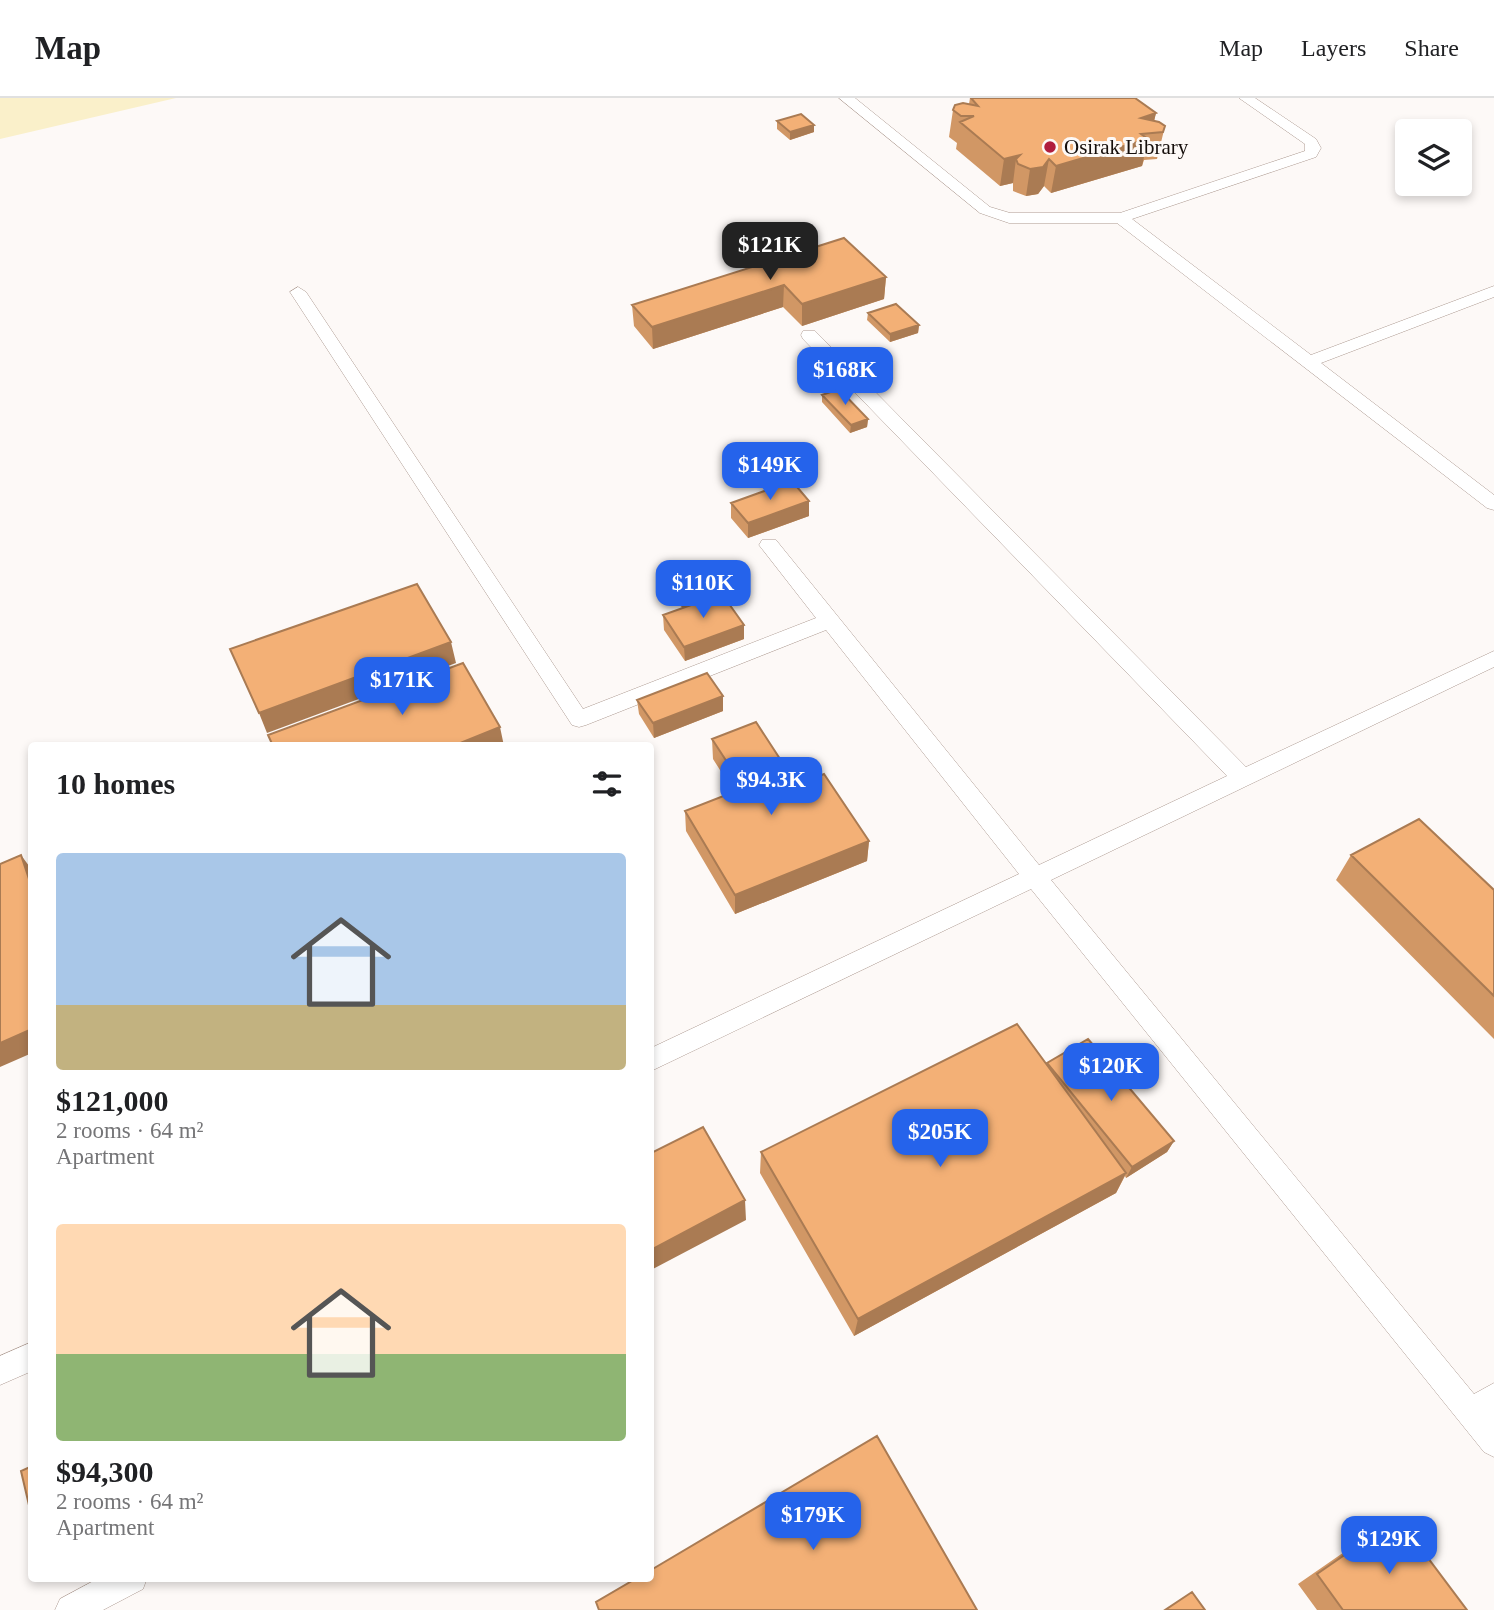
<!DOCTYPE html>
<meta charset="utf-8">
<style>
:root{--surface:#fff;--page:#f2f2f2;--text:#202124;--muted:#757577;--line:#e0e0e0;--accent:#2563eb}
body{margin:0;font-family:Georgia,serif;background:var(--page);color:var(--text);height:100vh;display:flex;flex-direction:column;font-size:26px;white-space:nowrap}
*{box-sizing:border-box;margin:0}
p{font-size:23px;color:var(--muted)}
.icon{flex:none;width:38px;height:38px;fill:none;stroke:currentColor;stroke-width:2;stroke-linecap:round;stroke-linejoin:round}
.map{position:relative;flex:1;overflow:hidden}
.details{position:absolute;left:28px;top:644px;width:626px;height:840px;display:flex;flex-direction:column;background:var(--surface);border-radius:7px;box-shadow:0 4px 10px #0003}
.details>*{flex:none}
.controls{position:absolute;left:1395px;top:21px;display:grid;gap:14px}
.controls a{display:grid;place-items:center;width:77px;height:77px;border-radius:7px;background:var(--surface);box-shadow:0 4px 10px #0003;font-size:35px}
.price{position:absolute;translate:-50% -60px;padding:0 16px;border-radius:14px;background:var(--accent);color:#fff;font-size:23px;line-height:46px;filter:drop-shadow(0 2px 4px #0008)}
.price::after{content:'';position:absolute;left:50%;top:42px;width:21px;height:16px;margin-left:-10px;background:inherit;clip-path:polygon(0 0,100% 0,50% 100%)}
.price.active{background:#222;color:#fff}
ul{padding:0;list-style:none}
li{display:grid;align-content:center;gap:14px;height:371px;padding:0 28px}
li span{display:grid;place-items:center;height:217px;border-radius:7px;color:#555}
li>.icon{margin-inline-start:auto}
span .icon{width:126px;height:126px;fill:#fffc;stroke-width:1}
li b{font-size:30px}
h2{display:flex;justify-content:space-between;align-items:center;height:84px;padding:0 28px;font-size:30px}
header{display:flex;align-items:center;gap:42px;box-sizing:border-box;height:98px;padding:0 35px;background:var(--surface);border-bottom:2px solid var(--line)}
header strong{font-size:33px}
nav{display:flex;gap:38px;margin-inline-start:auto;font-size:24px}
.map>svg:first-child{display:block}
</style>
<header>
<strong>Map</strong>
<nav><a>Map</a><a>Layers</a><a>Share</a></nav>
</header>
<div class="map">
<svg width="1494" height="1512" viewBox="0 0 1494 1512">
<rect width="100%" height="100%" fill="#fdf9f7"/>
<path fill="#faf0ca" d="M0,0H176L0,41Z"/>
<g fill="none" stroke-linecap="round" stroke-linejoin="round">
<g stroke="#ac9990" stroke-width="1">
<path id="service" d="M839,0H855L990,109L1010,115H1120L1305,53V46L1239,0H1255L1316,41L1321,50L1316,59L1132,121L1311,257L1494,188V199L1321,265L1494,397V412L1487,410L1117,125H1009L980,115Z
M298,189L306,194L583,611L816,520L759,447L762,442H776L1039,767L1227,678L803,241L801,237L803,233H815L1246,669L1494,553V569L1051,782L1474,1296L1494,1285V1359L1484,1354L1031,791L651,973V950L1019,776L826,532L586,627L579,629L572,627L290,194Z
M32,1244V1273L0,1287V1258Z
M99,1480H147L143,1491L103,1512H55L60,1501Z"/>
</g>
<use href="#service" fill="#fff" fill-rule="evenodd"/>
</g>
<path fill="#d19765" d="M970,0H1135L1156,15L1154,23L1165,28L1157,61L1144,62L1142,68L1051,95L1044,88L1038,96L1026,98L1013,93V85L1000,88L956,51L957,45L949,39L953,12L969,6Z
M777,23L814,27V34L790,42L777,31Z
M844,140L886,179L884,201L802,228L783,209L653,251L634,228L632,207Z
M868,215L919,227L918,235L890,244L867,222Z
M822,297L868,321L867,329L850,335L822,304Z
M731,405L809,418L748,440L731,420Z
M744,488L682,510L673,497V490Z
M663,517L744,527V541L685,563L664,532Z
M637,602L723,613L654,640L639,616Z
M712,641L790,677L869,743L867,763L735,816L686,733L685,713L734,694L713,661Z
M1351,757L1494,792V941L1336,782Z
M1047,966L1174,1043L1167,1054L1126,1080L1125,1078L1116,1095L854,1238L760,1075L761,1054Z
M1398,1420L1467,1512H1317L1298,1486L1376,1432Z"/>
<path fill="#aa7b53" d="M1156,15L1151,35L1141,36L1148,41L1142,68L1051,95L1056,68L1141,20Z
M814,27V34L790,42V34Z
M1020,57L1016,61L1013,85L1000,88L1004,61Z
M1049,61L1044,88L1038,96L1026,98L1030,71Z
M886,179L884,201L802,228V206Z
M784,187L783,209L653,251L652,229Z
M919,227L918,235L890,244V236Z
M868,321L867,329L850,335L851,327Z
M809,403V418L748,440V425Z
M744,480V488L682,510V502Z
M744,527V541L685,563L684,549Z
M451,544L456,565L267,635L259,615Z
M723,598V613L654,640L653,625Z
M500,629L504,648H453Z
M869,743L867,763L735,816V797Z
M21,757L32,772V790Z
M32,931V955L0,969V945Z
M1174,1043L1167,1054L1126,1080L1132,1069Z
M1126,1075L1116,1095L854,1238L858,1221Z
M745,1102L746,1122L651,1172V1152Z"/>
<path fill="#f3b076" stroke="#aa7b53" stroke-width="2" d="M971,0H1135L1156,15L1141,20L1159,24L1165,28L1163,34L1141,36L1148,41L1056,68L1049,61L1043,69L1030,71L1018,66L1016,61L1020,57L1004,61L960,24L974,18H961L953,12L955,7L963,5L978,8Z
M801,16L814,27L790,34L777,23Z
M844,140L886,179L802,206L784,187L652,229L632,207Z
M896,206L919,227L890,236L868,215Z
M839,291L868,321L851,327L822,297Z
M792,383L809,403L748,425L731,405Z
M734,468L744,480L682,502L673,490Z
M417,486L451,544L259,615L230,551Z
M722,496L744,527L684,549L663,517Z
M463,565L500,629L453,648H273L268,637Z
M707,575L723,598L653,625L637,602Z
M756,624L797,687L824,676L869,743L735,797L685,713L744,690L712,641Z
M812,667L820,678L797,687L790,677Z
M1419,721L1494,792V898L1351,757Z
M21,757L32,790V931L0,945V766Z
M1017,926L1126,1075L858,1221L761,1054Z
M1088,941L1174,1043L1132,1069L1047,965Z
M703,1029L745,1102L651,1152V1055Z
M877,1338L977,1512H599L596,1504L637,1480H651V1472Z
M32,1368V1420L21,1373Z
M1398,1420L1467,1512H1343L1317,1476Z
M1192,1494L1205,1512H1165Z"/>
<circle fill="#b01d3e" stroke="#fdf9f7" stroke-width="2.5" cx="1050" cy="49" r="7"/>
<g text-anchor="middle" dominant-baseline="central" stroke-width="6" stroke-linejoin="round" paint-order="stroke">
<g font-size="21" fill="#150e0b" stroke="#fdf9f7" text-anchor="start">
<text x="1064" y="49">Osirak Library</text>
</g>
</g>
</svg>
<div class="controls">
<a><svg class="icon" aria-label="layers" viewBox="0 0 24 24"><path d="M12 4l9 5-9 5-9-5zM3 14l9 5 9-5"/></svg></a>
</div>
<b class="price active" style="left:770px;top:184px">$121K</b>
<b class="price" style="left:845px;top:309px">$168K</b>
<b class="price" style="left:770px;top:404px">$149K</b>
<b class="price" style="left:703px;top:522px">$110K</b>
<b class="price" style="left:402px;top:619px">$171K</b>
<b class="price" style="left:771px;top:719px">$94.3K</b>
<b class="price" style="left:1111px;top:1005px">$120K</b>
<b class="price" style="left:940px;top:1071px">$205K</b>
<b class="price" style="left:813px;top:1454px">$179K</b>
<b class="price" style="left:1389px;top:1478px">$129K</b>
<section class="details">
<h2>10 homes<svg class="icon" aria-label="filters" viewBox="0 0 24 24"><path d="M4 7h16M4 17h16"/><circle cx="9" cy="7" r="2"/><circle cx="15" cy="17" r="2"/></svg></h2>
<ul>
<li><span style="background:linear-gradient(#a9c7e8 70%,#c2b280 0)"><svg class="icon" aria-label="home" viewBox="0 0 24 24"><path d="M3 11l9-7 9 7M6 9v11h12V9"/></svg></span><div><b>$121,000</b><p>2 rooms · 64 m²</p><p>Apartment</p></div></li>
<li><span style="background:linear-gradient(#ffd9b3 60%,#8fb573 0)"><svg class="icon" aria-label="home" viewBox="0 0 24 24"><path d="M3 11l9-7 9 7M6 9v11h12V9"/></svg></span><div><b>$94,300</b><p>2 rooms · 64 m²</p><p>Apartment</p></div></li>
</ul>
</section>
</div>
